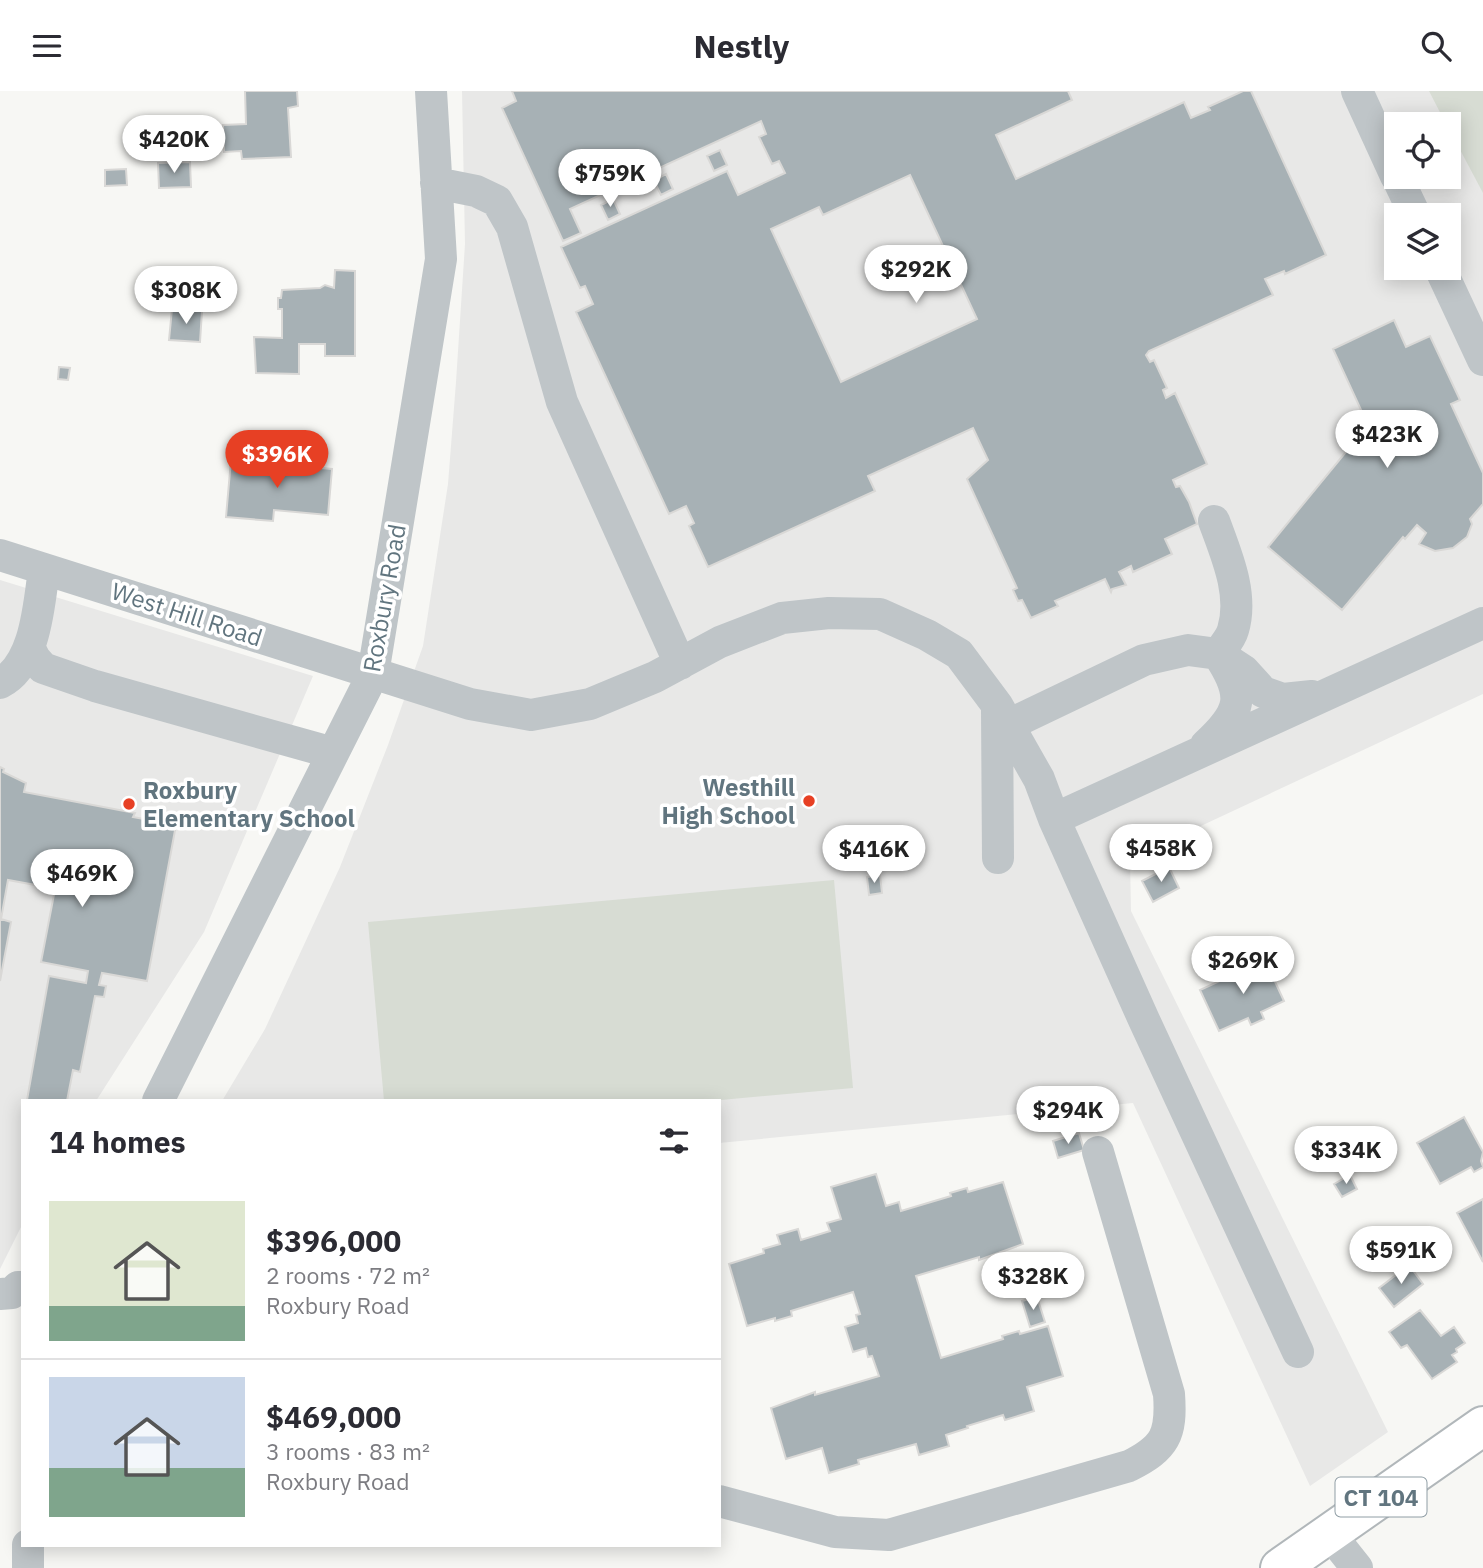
<!DOCTYPE html>
<meta charset="utf-8">
<style>
:root{--surface:#fff;--page:#f2f2f3;--text:#2b2b33;--muted:#7c7c81;--line:#e1e1e2;--accent:#e74024}
body{margin:0;font-family:"IBM Plex Sans",sans-serif;background:var(--page);color:var(--text);height:100vh;display:flex;flex-direction:column;font-size:26px;white-space:nowrap}
*{box-sizing:border-box;margin:0}
p{font-size:23px;color:var(--muted)}
.icon{flex:none;width:38px;height:38px;fill:none;stroke:currentColor;stroke-width:2;stroke-linecap:round;stroke-linejoin:round}
.map{position:relative;flex:1;overflow:hidden}
.details{position:absolute;left:21px;top:1008px;width:700px;height:448px;display:flex;flex-direction:column;background:var(--surface);border-radius:0px;box-shadow:0 4px 18px #0003}
.details>*{flex:none}
.fabs{position:absolute;left:1384px;top:21px;display:grid;gap:14px}
.fabs a{display:grid;place-items:center;width:77px;height:77px;border-radius:0px;background:var(--surface);box-shadow:0 4px 18px #0003;font-size:35px}
.price{position:absolute;translate:-50% -60px;padding:0 16px;border-radius:24px;background:#fff;color:#222;font-size:23px;line-height:46px;filter:drop-shadow(0 2px 4px #0008)}
.price::after{content:'';position:absolute;left:50%;top:42px;width:21px;height:16px;margin-left:-10px;background:inherit;clip-path:polygon(0 0,100% 0,50% 100%)}
.price.selected{background:var(--accent);color:#fff}
ul{padding:0;list-style:none}
li{display:flex;align-items:center;gap:21px;height:175px;padding:0 28px}
li+li{border-top:2px solid var(--line)}
li span{display:grid;place-items:center;flex:none;width:196px;height:140px;border-radius:0px;color:#555}
li>.icon{margin-inline-start:auto}
span .icon{width:84px;height:84px;fill:#fffc;stroke-width:1}
li b{font-size:30px}
h2{display:flex;justify-content:space-between;align-items:center;height:84px;padding:0 28px;font-size:30px}
header{display:flex;justify-content:space-between;align-items:center;height:91px;padding:0 28px;background:var(--surface);font-size:32px;font-weight:700}
.map>svg:first-child{display:block}
</style>
<header><svg class="icon" aria-label="menu" viewBox="0 0 24 24"><path d="M4 6h16M4 12h16M4 18h16"/></svg>Nestly<svg class="icon" aria-label="search" viewBox="0 0 24 24"><circle cx="10" cy="10" r="6"/><path d="M15 15l6 6"/></svg></header>
<div class="map">
<svg width="1483" height="1477" viewBox="0 0 1483 1477">
<rect width="100%" height="100%" fill="#f7f7f4"/>
<path fill="#e8e8e7" fill-rule="evenodd" d="M462,0H1483V603L1130,768L1131,820L1388,1341L1310,1395L1133,1012L719,1052V1010H222L265,938L340,776L388,654L423,555L448,393L456,291L465,153ZM1396,33H1449V86H1396ZM1396,124H1449V177H1396Z
M0,489L313,585L204,841L96,1010H23V1132L0,1178Z"/>
<path fill="#d7dcd3" d="M1429,0H1483V102L1449,38V33H1446Z
M834,789L853,997L710,1010H384L368,831Z"/>
<path fill="#a7b1b5" stroke="#d9d8d6" stroke-width="2" fill-rule="evenodd" d="M245,0H297L298,15L288,17L291,66L242,68L241,60L224,61L223,34L246,33Z
M512,0H1068L1072,9L996,44L1016,88L1184,11L1191,27L1210,19L1208,16L1243,0H1251L1326,164L1285,183L1284,180L1265,188L1273,204L1149,260L1146,264L1150,271L1154,269L1167,297L1163,299L1166,307L1175,302L1207,373L1173,389L1176,396L1180,395L1189,411L1197,433L1165,448L1172,463L1133,481L1131,475L1119,481L1126,494L1112,498L1111,501L1105,488L1055,510L1058,515L1031,527L1022,509L1018,510L1013,499L1017,497L967,388L988,369L973,337L868,385L875,400L708,476L689,435L694,432L686,415L669,423L576,221L593,213L585,195L580,197L561,156L727,80L738,104L785,82L779,70L772,73L759,46L766,43L761,30L570,118L581,142L563,150L502,17L516,10ZM910,84L977,228L841,291L771,138L819,116L823,124Z
M720,59L727,74L714,80L707,65Z
M190,71L191,96L159,97L158,72Z
M126,78L127,94L105,95V79Z
M666,83L673,98L661,104L654,90Z
M613,108L620,123L608,129L601,114Z
M335,179L355,180V265H325V253H299V283L256,282L254,246L282,247V218H278V207H281L282,199L320,197L325,194L334,197Z
M172,218L202,220L200,251L169,249Z
M1394,229L1406,256L1430,245L1460,309L1451,313L1483,382V413L1470,428L1472,433L1467,446L1453,457L1435,460L1421,454L1419,453L1426,442L1417,434L1405,448L1403,446L1342,519L1268,456L1368,334L1333,258Z
M59,276L70,277L68,289L58,288Z
M231,369L332,378L328,424L274,419L273,430L226,426Z
M0,676L4,678L3,681L26,692L24,701L135,722L133,726L176,734L147,890L102,882L99,894L106,895L104,906L95,905L80,981L73,979L67,1010L27,1009L49,885L86,892L88,880L41,871L56,793L42,790L41,795L8,789L1,828L11,831L0,890Z
M1169,776L1179,797L1153,811L1142,790Z
M880,784L882,802L869,804L867,786Z
M1265,869L1284,910L1261,921L1264,928L1251,934L1248,927L1219,940L1200,899Z
M1464,1026L1483,1061L1481,1070L1483,1076L1474,1081L1471,1076L1440,1093L1417,1052Z
M1079,1042L1084,1059L1058,1067L1053,1050Z
M876,1083L886,1115L899,1111L901,1120L951,1105L950,1102L967,1097L968,1101L1003,1091L1023,1153L979,1169V1166L916,1185L941,1267L1003,1248L1002,1245L1019,1240L1020,1243L1048,1235L1063,1285L1027,1296L1034,1320L1005,1329L1003,1324L967,1335L968,1337L946,1344L949,1355L919,1364L916,1353L858,1369L859,1373L829,1382L822,1357L786,1368L771,1317L815,1301V1304L879,1285L872,1265L868,1266L866,1257L853,1261L845,1236L858,1232L856,1224L860,1223L853,1201L791,1220L792,1225L775,1230V1227L747,1235L729,1173L764,1162L763,1158L780,1153L777,1144L798,1138L801,1149L830,1140L827,1132L841,1128L831,1096Z
M1350,1084L1357,1098L1342,1106L1334,1093Z
M1483,1108V1171L1457,1122Z
M1409,1174L1423,1193L1394,1216L1379,1197Z
M1037,1206L1045,1231L1030,1236L1022,1210Z
M1420,1219L1441,1245L1454,1236L1465,1252L1456,1258L1457,1261L1452,1264L1457,1271L1432,1288L1407,1254L1401,1257L1389,1241Z"/>
<g fill="none" stroke-linecap="round" stroke-linejoin="round">
<g stroke="#b1b7ba" stroke-width="42">
<path id="major" d="M1280,1477L1483,1335"/>
</g>
<path stroke="#bfc5c8" stroke-width="32" d="M1357,0L1396,85
M1397,86L1415,124
M436,92L476,100L497,110L512,136L562,311L680,573
M1440,177L1483,269
M0,464L470,613L531,624L590,613L655,586L720,551L782,527L829,522L880,523L927,544L959,563L997,614L1039,688L1054,728L1144,929L1298,1261
M29,556L35,568L43,577L95,595L333,662
M0,592C36,574 39,513 44,478
M997,619L998,767
M1008,634L1144,569L1188,559L1218,563L1244,580L1263,601L1283,608L1312,605
M1206,654C1242,621 1246,605 1218,563C1223,556 1231,547 1233,539C1244,503 1226,463 1214,430
M1054,728L1483,532
M158,1010L373,583L441,168L431,0
M0,1203L12,1202L18,1196H23
M719,1410L835,1441L889,1444L1129,1375C1165,1357 1172,1344 1169,1303L1098,1061
M1330,1443L1357,1477
M28,1477V1454"/>
<use href="#major" stroke="#fff" stroke-width="38"/>
</g>
<g fill="#e74024" stroke="#fff" stroke-width="2.5">
<circle cx="809" cy="710" r="7"/>
<circle cx="129" cy="713" r="7"/>
</g>
<g text-anchor="middle" dominant-baseline="central" stroke-width="7" stroke-linejoin="round" paint-order="stroke">
<rect fill="#fff" stroke="#909ea5" stroke-width="2" x="1335.5" y="1386.5" width="91" height="39" rx="5"/>
<g font-size="23" font-weight="bold" fill="#61757f">
<text x="1381" y="1406">CT 104</text>
</g>
<g font-size="24" fill="#61757f" stroke="#fff">
<text transform="translate(384 507) rotate(-80)">Roxbury Road</text>
<text transform="translate(187 523) rotate(18)">West Hill Road</text>
</g>
<g font-size="24" font-weight="bold" fill="#61757f" stroke="#fff" text-anchor="end">
<text x="795" y="696">Westhill<tspan x="795" dy="28">High School</tspan></text>
<text x="143" y="699" text-anchor="start">Roxbury<tspan x="143" dy="28">Elementary School</tspan></text>
</g>
</g>
</svg>
<div class="fabs">
<a><svg class="icon" aria-label="locate" viewBox="0 0 24 24"><circle cx="12" cy="12" r="6"/><path d="M12 2v4M12 18v4M2 12h4M18 12h4"/></svg></a>
<a><svg class="icon" aria-label="layers" viewBox="0 0 24 24"><path d="M12 4l9 5-9 5-9-5zM3 14l9 5 9-5"/></svg></a>
</div>
<b class="price" style="left:174px;top:84px">$420K</b>
<b class="price" style="left:610px;top:118px">$759K</b>
<b class="price" style="left:916px;top:214px">$292K</b>
<b class="price" style="left:186px;top:235px">$308K</b>
<b class="price" style="left:1387px;top:379px">$423K</b>
<b class="price selected" style="left:277px;top:399px">$396K</b>
<b class="price" style="left:1161px;top:793px">$458K</b>
<b class="price" style="left:874px;top:794px">$416K</b>
<b class="price" style="left:82px;top:818px">$469K</b>
<b class="price" style="left:1243px;top:905px">$269K</b>
<b class="price" style="left:1068px;top:1055px">$294K</b>
<b class="price" style="left:1346px;top:1095px">$334K</b>
<b class="price" style="left:1401px;top:1195px">$591K</b>
<b class="price" style="left:1033px;top:1221px">$328K</b>
<section class="details">
<h2>14 homes<svg class="icon" aria-label="filters" viewBox="0 0 24 24"><path d="M4 7h16M4 17h16"/><circle cx="9" cy="7" r="2"/><circle cx="15" cy="17" r="2"/></svg></h2>
<ul>
<li><span style="background:linear-gradient(#dfe7d0 75%,#7fa58c 0)"><svg class="icon" aria-label="home" viewBox="0 0 24 24"><path d="M3 11l9-7 9 7M6 9v11h12V9"/></svg></span><div><b>$396,000</b><p>2 rooms · 72 m²</p><p>Roxbury Road</p></div></li>
<li><span style="background:linear-gradient(#c9d6e8 65%,#7fa58c 0)"><svg class="icon" aria-label="home" viewBox="0 0 24 24"><path d="M3 11l9-7 9 7M6 9v11h12V9"/></svg></span><div><b>$469,000</b><p>3 rooms · 83 m²</p><p>Roxbury Road</p></div></li>
</ul>
</section>
</div>
